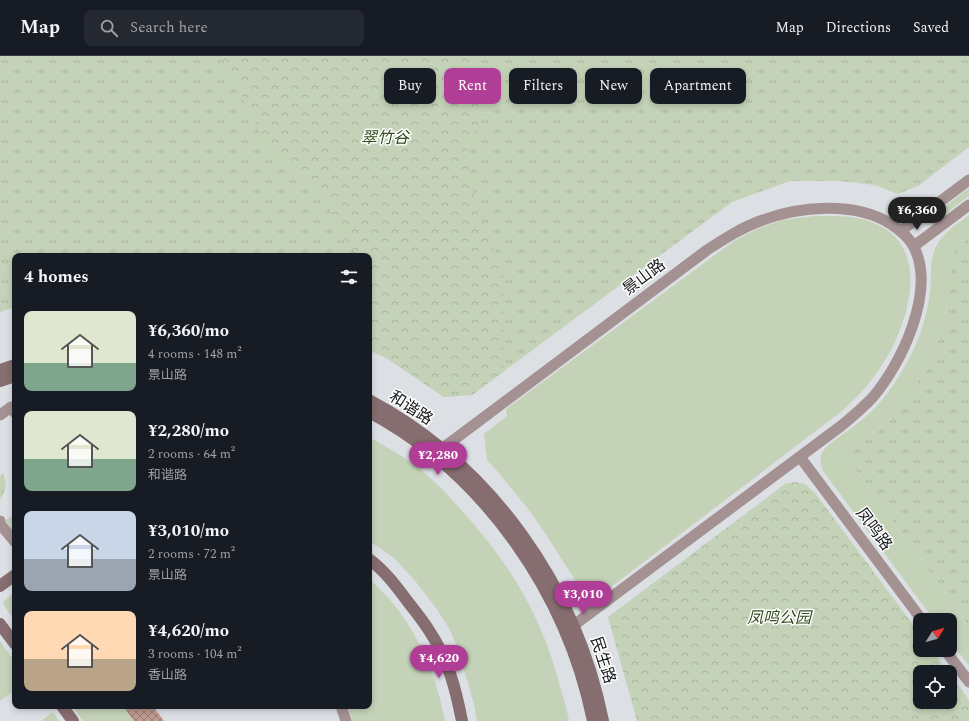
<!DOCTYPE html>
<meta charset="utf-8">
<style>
:root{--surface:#171b24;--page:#242831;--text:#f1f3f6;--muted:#9ea1a6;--line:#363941;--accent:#b03e97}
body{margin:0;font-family:Spectral,"Noto Sans SC",serif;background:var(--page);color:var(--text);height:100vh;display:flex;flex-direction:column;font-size:15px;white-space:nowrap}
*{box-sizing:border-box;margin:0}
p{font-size:13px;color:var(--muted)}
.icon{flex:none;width:22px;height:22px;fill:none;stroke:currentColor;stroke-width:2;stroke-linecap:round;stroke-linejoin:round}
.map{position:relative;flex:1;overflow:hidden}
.details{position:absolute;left:12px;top:197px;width:360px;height:456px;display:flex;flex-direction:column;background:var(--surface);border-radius:8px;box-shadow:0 2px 6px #0003}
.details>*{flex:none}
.top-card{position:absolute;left:384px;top:12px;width:380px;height:36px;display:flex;gap:8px}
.needle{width:26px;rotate:53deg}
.fabs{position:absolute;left:913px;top:557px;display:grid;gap:8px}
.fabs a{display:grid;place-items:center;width:44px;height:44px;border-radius:8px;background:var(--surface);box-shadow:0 2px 6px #0003;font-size:20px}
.price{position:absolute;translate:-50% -34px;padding:0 9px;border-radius:14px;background:var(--accent);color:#fff;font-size:13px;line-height:26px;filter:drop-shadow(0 1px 2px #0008)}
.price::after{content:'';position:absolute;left:50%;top:24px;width:12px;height:9px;margin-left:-6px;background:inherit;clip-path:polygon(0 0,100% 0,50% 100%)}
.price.current{background:#222;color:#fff}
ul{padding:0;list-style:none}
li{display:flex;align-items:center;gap:12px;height:100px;padding:0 12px}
li span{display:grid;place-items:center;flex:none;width:112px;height:80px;border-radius:8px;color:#555}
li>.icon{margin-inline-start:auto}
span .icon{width:48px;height:48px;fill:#fffc;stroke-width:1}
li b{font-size:17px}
h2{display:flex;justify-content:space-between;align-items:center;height:48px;padding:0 12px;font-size:17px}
.chip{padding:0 14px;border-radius:8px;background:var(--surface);box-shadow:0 2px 6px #0003;font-size:14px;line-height:36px}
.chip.current{background:var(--accent);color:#fff}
header{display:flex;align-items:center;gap:24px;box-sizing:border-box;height:56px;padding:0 20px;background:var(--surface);border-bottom:1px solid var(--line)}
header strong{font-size:19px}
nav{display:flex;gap:22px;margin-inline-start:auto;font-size:14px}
.search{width:280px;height:36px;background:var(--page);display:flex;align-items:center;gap:10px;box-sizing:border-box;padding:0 14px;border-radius:8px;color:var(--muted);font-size:15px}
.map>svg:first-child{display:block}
</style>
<header>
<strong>Map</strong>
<div class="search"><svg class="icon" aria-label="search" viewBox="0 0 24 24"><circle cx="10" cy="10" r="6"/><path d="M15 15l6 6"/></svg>Search here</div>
<nav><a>Map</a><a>Directions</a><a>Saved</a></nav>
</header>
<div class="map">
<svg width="969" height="665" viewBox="0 0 969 665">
<defs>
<pattern id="grass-tufts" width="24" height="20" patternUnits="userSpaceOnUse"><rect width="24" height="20" fill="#c4d3b8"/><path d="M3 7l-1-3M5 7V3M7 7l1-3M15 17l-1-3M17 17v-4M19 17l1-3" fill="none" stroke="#a8b49e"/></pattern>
<pattern id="park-crowns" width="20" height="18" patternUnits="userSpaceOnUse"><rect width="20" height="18" fill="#c4d3b8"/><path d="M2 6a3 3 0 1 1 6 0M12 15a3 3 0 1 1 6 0" fill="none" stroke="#a8b49e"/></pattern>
<pattern id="building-cross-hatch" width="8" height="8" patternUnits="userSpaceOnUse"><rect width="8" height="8" fill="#bf9a8f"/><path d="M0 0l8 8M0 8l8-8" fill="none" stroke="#9a7d74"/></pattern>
</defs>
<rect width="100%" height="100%" fill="#dcdfe4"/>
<path fill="url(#grass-tufts)" d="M0,0H969V91L918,130L898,138L875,129L839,125H790L732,146L472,339L444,341L388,303L369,294V200H15V251L0,256Z
M969,182V570L845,399L884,370L909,340L932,303L945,262L954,194Z"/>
<path fill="url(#park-crowns)" d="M222,0H477L488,19L489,43L466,97L477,156L503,214V316L472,339L444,341L388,303L369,294V249L372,216L369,212V200H359L339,176L322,133L266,88Z
M3,418C8,428 6,434 0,444V420Z
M795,426L805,428L815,437L920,578V594H932L948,616H920V646H950V618L969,644V665H637L608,561L785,428Z
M15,457V478L5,465Z"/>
<path fill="#c4d3b8" d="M969,132V140L932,168L928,163Z
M969,159V182L954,195L945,262L932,303L909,340L884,370L845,399L969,570V610L950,585V564H934L823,415C821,409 819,403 822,397C826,388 853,372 862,364C878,351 891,334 902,315C917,291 927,263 930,235C932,222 929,209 934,196C939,179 956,169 969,159Z
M814,160C835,160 855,159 874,167C919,186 915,233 901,271C895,289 884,307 873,322C864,334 853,345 842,355L607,534L580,532L549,483L529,454L497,415L487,404L484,378L507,360L506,353L734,185L757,173L782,164Z
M369,381C386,391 405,401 420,413C436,426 450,441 463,456C511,509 542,561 560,630C563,641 567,653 569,665H477L474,648L458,593L450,574L436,552L416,526L393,501L369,485Z
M369,523C411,559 435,611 445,665H352L348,650H369Z
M15,536V565L5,551L3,546Z
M0,585L15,606V634L0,645Z
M72,650H123L135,665H83Z
M53,656L59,665H41Z"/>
<path fill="url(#building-cross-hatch)" d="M123,650H153L164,665H134Z"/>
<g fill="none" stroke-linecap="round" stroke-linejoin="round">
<path stroke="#a49293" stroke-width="11" d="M902,174L969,124
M914,190L969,149
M0,359L11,351L15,357
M435,398L707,194C724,183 741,172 760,165C799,150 855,145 891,168C900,174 909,181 914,191C936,235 902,307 873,341C863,352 852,361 841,370L566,575
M800,401L922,564
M0,465V468L15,486
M945,594L969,626
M341,650L346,665"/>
<path stroke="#866d6f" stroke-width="12" d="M0,314L15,309
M0,325L15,320
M369,344C491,409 576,530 603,665
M369,356C485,418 567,537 593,665
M369,503C385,515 397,531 408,546C416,556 424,566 430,576C448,603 456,634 462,665
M0,530L15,519
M0,568L15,588
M62,650L73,665"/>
</g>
<g text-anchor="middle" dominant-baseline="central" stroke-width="3" stroke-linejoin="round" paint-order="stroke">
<g font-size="16" font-style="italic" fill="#354d1e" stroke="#fff">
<text x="385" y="82">翠竹谷</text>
<text x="779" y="562">凤鸣公园</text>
</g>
<g font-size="16" fill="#17181a" stroke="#fff">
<text transform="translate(644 221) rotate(-37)">景山路</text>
<text transform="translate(411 352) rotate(33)">和谐路</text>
<text transform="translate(874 473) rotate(53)">凤鸣路</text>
<text transform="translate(603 604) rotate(72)">民生路</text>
</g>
</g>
</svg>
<div class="fabs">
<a><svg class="needle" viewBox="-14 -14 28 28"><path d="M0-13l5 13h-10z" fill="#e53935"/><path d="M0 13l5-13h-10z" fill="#9ea1a6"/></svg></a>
<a><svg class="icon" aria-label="locate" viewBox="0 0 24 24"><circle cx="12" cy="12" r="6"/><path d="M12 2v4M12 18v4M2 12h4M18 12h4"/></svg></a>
</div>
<b class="price current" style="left:917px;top:175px">¥6,360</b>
<b class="price" style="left:438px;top:420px">¥2,280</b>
<b class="price" style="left:583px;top:559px">¥3,010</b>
<b class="price" style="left:439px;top:623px">¥4,620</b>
<div class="top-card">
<a class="chip">Buy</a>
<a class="chip current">Rent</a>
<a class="chip">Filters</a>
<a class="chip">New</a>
<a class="chip">Apartment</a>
</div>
<section class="details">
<h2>4 homes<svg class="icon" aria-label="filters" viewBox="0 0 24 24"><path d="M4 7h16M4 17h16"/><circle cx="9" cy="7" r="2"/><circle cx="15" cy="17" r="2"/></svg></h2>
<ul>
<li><span style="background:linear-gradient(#dfe7d0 65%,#7fa58c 0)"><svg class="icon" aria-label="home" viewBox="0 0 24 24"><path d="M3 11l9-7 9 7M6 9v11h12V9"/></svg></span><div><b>¥6,360/mo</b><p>4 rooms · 148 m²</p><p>景山路</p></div></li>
<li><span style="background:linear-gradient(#dfe7d0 60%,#7fa58c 0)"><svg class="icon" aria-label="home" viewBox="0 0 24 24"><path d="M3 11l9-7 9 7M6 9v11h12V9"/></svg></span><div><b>¥2,280/mo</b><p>2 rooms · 64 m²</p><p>和谐路</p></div></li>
<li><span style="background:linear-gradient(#c9d6e8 60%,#9aa5b1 0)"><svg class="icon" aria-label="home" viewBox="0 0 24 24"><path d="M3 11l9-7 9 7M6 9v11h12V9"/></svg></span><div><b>¥3,010/mo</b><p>2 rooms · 72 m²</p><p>景山路</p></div></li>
<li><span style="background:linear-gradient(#ffd9b3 60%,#b9a48a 0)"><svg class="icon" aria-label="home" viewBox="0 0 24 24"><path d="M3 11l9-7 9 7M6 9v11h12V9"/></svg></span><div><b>¥4,620/mo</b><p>3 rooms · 104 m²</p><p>香山路</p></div></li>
</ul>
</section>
</div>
